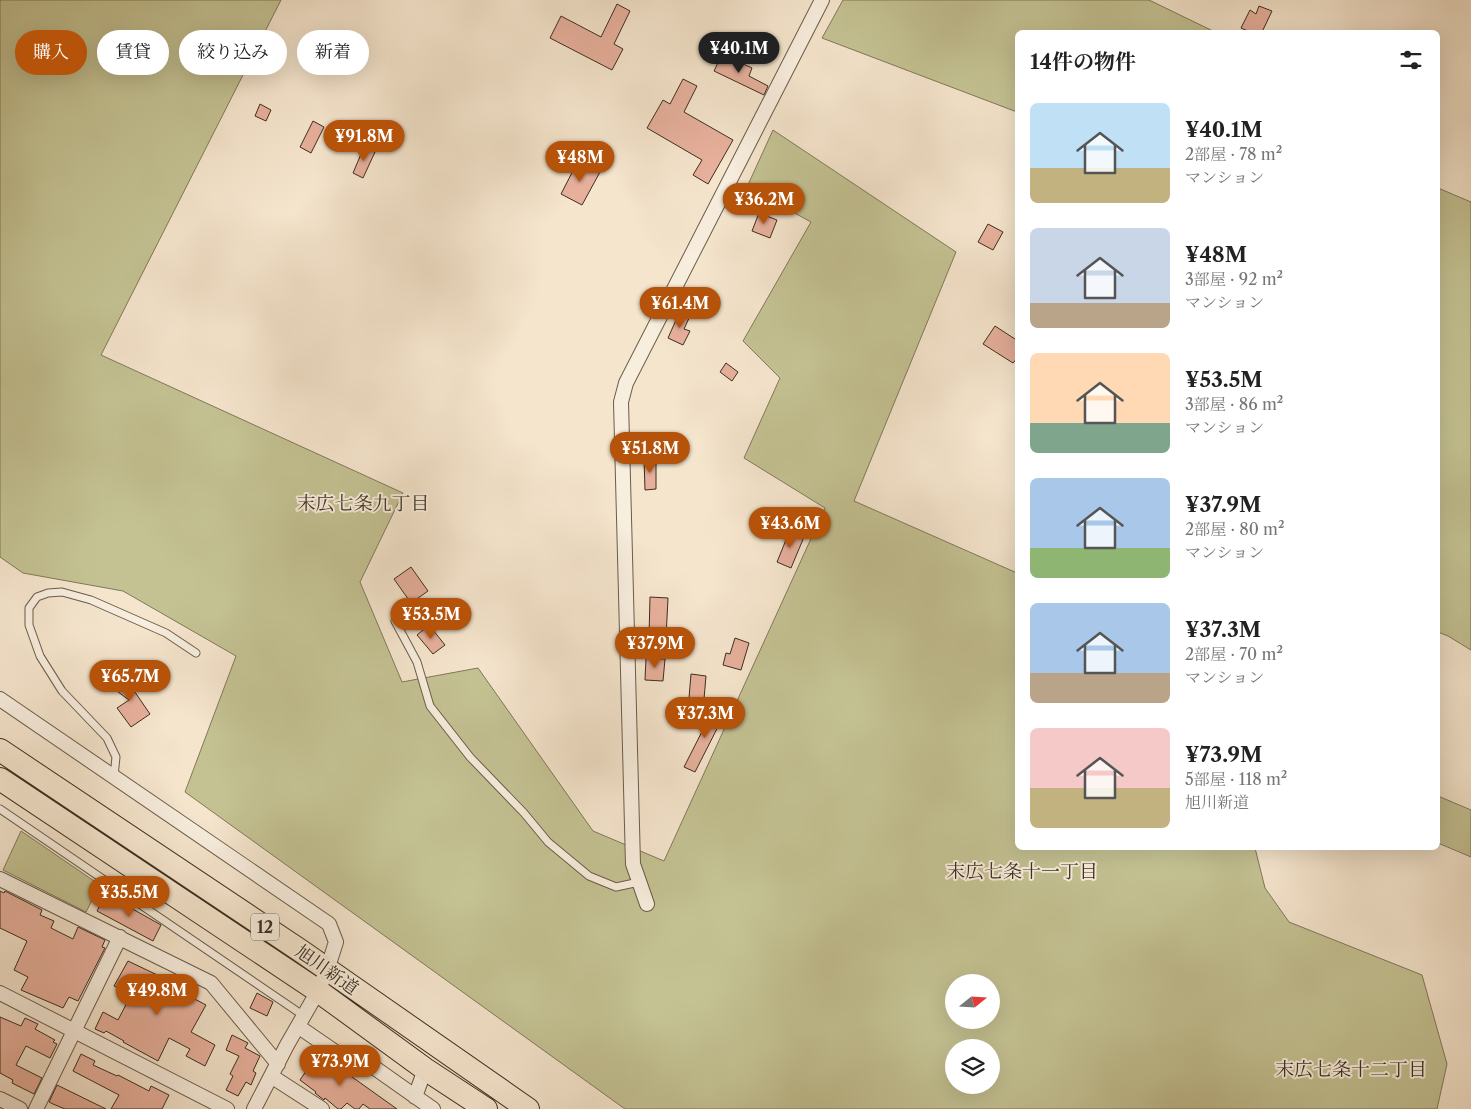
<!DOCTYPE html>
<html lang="ja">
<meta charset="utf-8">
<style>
:root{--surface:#fff;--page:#f2f2f2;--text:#222;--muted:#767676;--accent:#b45309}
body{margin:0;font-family:"Libre Caslon Text","Noto Serif JP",serif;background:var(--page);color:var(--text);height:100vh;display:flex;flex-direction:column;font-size:19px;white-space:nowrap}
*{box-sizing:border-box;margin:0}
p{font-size:16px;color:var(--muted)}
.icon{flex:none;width:28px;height:28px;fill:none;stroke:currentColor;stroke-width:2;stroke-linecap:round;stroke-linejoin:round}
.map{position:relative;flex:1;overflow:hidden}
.details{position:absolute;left:1015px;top:30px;width:425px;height:820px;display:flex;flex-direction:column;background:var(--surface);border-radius:8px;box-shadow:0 5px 20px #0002}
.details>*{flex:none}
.banner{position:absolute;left:15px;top:30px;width:475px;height:45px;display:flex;gap:10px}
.needle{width:32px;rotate:72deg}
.tools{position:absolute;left:945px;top:974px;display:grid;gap:10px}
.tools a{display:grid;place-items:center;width:55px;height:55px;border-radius:50%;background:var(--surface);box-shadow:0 5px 20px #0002;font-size:25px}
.price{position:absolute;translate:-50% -42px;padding:0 11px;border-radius:18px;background:var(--accent);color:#fff;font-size:16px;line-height:32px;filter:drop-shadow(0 1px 2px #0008)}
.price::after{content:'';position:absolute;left:50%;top:30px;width:15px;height:11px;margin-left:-8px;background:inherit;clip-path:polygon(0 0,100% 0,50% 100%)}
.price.active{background:#222;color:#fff}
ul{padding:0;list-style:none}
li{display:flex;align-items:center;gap:15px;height:125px;padding:0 15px}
li span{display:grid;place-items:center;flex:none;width:140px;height:100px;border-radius:8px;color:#555}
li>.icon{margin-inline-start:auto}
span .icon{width:60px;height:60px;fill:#fffc;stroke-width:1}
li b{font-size:21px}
h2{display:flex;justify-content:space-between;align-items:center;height:60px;padding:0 15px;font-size:21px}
.pill{padding:0 18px;border-radius:22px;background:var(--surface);box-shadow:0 5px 20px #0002;font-size:18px;line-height:45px}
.pill.active{background:var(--accent);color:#fff}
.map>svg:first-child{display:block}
</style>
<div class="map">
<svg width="1471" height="1109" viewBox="0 0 1471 1109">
<rect width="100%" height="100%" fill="#f5e5cd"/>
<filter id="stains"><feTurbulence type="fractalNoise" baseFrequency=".004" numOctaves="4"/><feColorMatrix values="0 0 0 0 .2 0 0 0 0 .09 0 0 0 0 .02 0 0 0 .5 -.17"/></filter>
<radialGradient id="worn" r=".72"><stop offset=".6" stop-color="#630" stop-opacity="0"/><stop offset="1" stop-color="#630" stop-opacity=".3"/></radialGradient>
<path fill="#c4c293" stroke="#80785a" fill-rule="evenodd" d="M0,0H281L101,355L403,493L360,582L402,682L478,668L593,831L664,861L825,508L744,458L780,378L743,341L811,222L747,187L773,130L956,252L854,501L1017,573L1018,848H1255L1265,888L1289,922L1422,975L1447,1064L1437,1109H625L185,792L236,656L123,591L23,573L0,557ZM954,982H991V1020H954ZM954,1048H991V1085H954Z
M843,0H1149L1215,32H1018L1017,112L822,38Z
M1438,188L1471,202V650L1448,636L1438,632Z
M1438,796L1471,810V857L1438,843Z
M21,831L100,885L86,912L3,870Z"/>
<path fill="#e7b09c" stroke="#3c2e20" d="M617,4L630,11L614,44L623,49L612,70L550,38L561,16L601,37Z
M1259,6L1272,11L1262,32H1250L1241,28L1250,10L1256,14Z
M722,54L752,68L749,76L768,86L764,95L714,71Z
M683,79L697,86L684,112L733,140L708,184L693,175L702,160L647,128L663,100L670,104Z
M260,104L271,110L266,121L255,116Z
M313,121L324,127L311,153L300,147Z
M364,147L375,152L363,178L353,173Z
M578,161L600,172L582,205L561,194Z
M759,213L777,220L770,238L752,231Z
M988,224L1003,232L993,250L978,242Z
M680,311L690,316L684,329L690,331L683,345L668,338Z
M995,326L1018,341V357L1013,363L983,344Z
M726,363L738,372L732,381L720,372Z
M644,458H656V489L645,490Z
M790,530L804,537L791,568L777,562Z
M411,567L428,591L411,603L394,579Z
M650,597L668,598L666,638L649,637Z
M429,625L445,645L433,654L417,635Z
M735,638L749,643L741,670L723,665L726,653L730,654Z
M646,658L665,659L663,681L645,680Z
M691,674L706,676L704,699L689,698Z
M118,675L128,682L150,714L131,727L117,708L129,700L110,686Z
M715,706L726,711L695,772L684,767Z
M0,891L4,893L5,891L42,910L40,915L54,921L51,928L73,939L78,927L105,940L102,947L105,948L78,1001L69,997L63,1008L21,990L28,977L14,970L27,941L0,928Z
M106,894L161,925L153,941L97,911Z
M128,961L193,992L191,997L206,1005L191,1032L215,1045L205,1066L186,1056L190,1049L169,1038L158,1061L123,1042L124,1041L106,1031L104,1033L95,1029L103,1012L118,1020L131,995L114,986Z
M257,993L273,1002L267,1016L250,1008Z
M0,1017L21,1026L25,1018L38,1024L35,1029L55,1040L53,1042L57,1044L50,1058L26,1046L16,1065L42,1078L34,1094L12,1083L13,1080L0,1073Z
M232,1035L248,1043L245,1048L260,1056L253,1071L256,1073L251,1085L246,1082L238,1096L226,1090L233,1076L230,1074L239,1056L226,1050Z
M319,1052L331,1062L397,1109H370L363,1104L359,1109H355L347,1103L341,1109H338L325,1098L324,1100L315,1093L316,1092L300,1080Z
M81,1054L95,1061L93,1065L117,1076L118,1075L149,1091L151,1086L169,1095L162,1109H111L119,1095L73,1071Z
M57,1085L106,1109H65L53,1104L49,1102Z"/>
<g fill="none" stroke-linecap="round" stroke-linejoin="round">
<g stroke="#6a5c4b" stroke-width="9">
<path id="service" d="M395,621L417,662L430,706L470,757L524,813L548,842L589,876L616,887L639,882
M114,776L116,757L107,738L62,691L40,656L29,625V608L37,597L48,593L62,592L91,600L166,633L196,653
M0,809L304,1016"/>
</g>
<g stroke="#6a5c4b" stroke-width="16">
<path id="minor" d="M0,699L329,924L336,942L327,970L318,991L287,1045L254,1109
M0,879L211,983L278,1064
M647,904L633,864L621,402L626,383L822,0
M0,993L227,1109
M299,1027L350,1062L355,1054L433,1109
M271,1076L322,1109
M415,1097L425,1069
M0,1099L20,1109
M36,1109L120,937"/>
</g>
<g stroke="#3c2e20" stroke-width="24">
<path id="trunk" d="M0,750L301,951L528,1109
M0,779L318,991L425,1069L486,1109"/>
</g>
<use href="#service" stroke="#f8eede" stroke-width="7"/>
<use href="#minor" stroke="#f8eede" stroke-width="14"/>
<use href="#trunk" stroke="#f5e5cd" stroke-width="22"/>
</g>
<g text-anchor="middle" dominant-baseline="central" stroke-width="4" stroke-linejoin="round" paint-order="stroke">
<rect fill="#f8eede" stroke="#746859" stroke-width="1" x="251" y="913.5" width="28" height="27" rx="4"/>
<g font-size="16" font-weight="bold" fill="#3c2e20">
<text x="265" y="927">12</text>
</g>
<g font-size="18" fill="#3c2e20" stroke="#f8eede">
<text transform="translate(327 970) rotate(35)">旭川新道</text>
</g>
<g font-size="19" fill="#3c2e20" stroke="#f8eede">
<text x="363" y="503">末広七条九丁目</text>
<text x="1022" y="871">末広七条十一丁目</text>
<text x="1351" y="1069">末広七条十二丁目</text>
</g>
</g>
<rect width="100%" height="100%" filter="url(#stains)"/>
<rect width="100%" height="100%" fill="url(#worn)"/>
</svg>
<div class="tools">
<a><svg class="needle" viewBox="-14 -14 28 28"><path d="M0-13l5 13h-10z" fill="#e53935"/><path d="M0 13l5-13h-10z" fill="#767676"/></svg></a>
<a><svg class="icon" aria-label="layers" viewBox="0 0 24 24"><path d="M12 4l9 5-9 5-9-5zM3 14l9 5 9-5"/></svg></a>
</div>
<b class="price active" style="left:739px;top:74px">¥40.1M</b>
<b class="price" style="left:364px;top:162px">¥91.8M</b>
<b class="price" style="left:580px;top:183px">¥48M</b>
<b class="price" style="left:764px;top:225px">¥36.2M</b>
<b class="price" style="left:680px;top:329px">¥61.4M</b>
<b class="price" style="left:650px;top:474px">¥51.8M</b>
<b class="price" style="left:790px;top:549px">¥43.6M</b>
<b class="price" style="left:431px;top:640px">¥53.5M</b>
<b class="price" style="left:655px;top:669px">¥37.9M</b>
<b class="price" style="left:130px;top:702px">¥65.7M</b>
<b class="price" style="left:705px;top:739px">¥37.3M</b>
<b class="price" style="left:129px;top:918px">¥35.5M</b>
<b class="price" style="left:157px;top:1016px">¥49.8M</b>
<b class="price" style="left:340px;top:1087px">¥73.9M</b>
<div class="banner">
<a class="pill active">購入</a>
<a class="pill">賃貸</a>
<a class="pill">絞り込み</a>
<a class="pill">新着</a>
</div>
<section class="details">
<h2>14件の物件<svg class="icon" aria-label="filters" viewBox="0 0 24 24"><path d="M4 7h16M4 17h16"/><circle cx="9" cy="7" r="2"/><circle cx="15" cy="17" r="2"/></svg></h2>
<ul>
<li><span style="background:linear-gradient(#bfe0f5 65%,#c2b280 0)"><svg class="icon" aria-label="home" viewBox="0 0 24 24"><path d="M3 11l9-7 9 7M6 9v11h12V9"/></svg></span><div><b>¥40.1M</b><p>2部屋 · 78 m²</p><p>マンション</p></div></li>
<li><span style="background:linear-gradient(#c9d6e8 75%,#b9a48a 0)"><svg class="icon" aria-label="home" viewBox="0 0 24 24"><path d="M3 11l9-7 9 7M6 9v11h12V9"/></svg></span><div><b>¥48M</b><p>3部屋 · 92 m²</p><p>マンション</p></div></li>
<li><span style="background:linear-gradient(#ffd9b3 70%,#7fa58c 0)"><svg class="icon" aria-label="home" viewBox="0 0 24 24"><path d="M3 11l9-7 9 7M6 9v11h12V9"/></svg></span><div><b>¥53.5M</b><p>3部屋 · 86 m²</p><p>マンション</p></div></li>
<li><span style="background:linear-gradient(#a9c7e8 70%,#8fb573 0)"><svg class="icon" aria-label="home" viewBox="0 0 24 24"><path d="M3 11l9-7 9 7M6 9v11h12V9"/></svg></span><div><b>¥37.9M</b><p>2部屋 · 80 m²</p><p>マンション</p></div></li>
<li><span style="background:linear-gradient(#a9c7e8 70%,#b9a48a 0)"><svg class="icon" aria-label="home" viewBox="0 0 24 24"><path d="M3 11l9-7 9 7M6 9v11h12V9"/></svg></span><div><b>¥37.3M</b><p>2部屋 · 70 m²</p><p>マンション</p></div></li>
<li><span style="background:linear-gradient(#f6c9c9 60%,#c2b280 0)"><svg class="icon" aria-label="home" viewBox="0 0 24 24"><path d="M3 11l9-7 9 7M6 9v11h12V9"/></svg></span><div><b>¥73.9M</b><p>5部屋 · 118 m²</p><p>旭川新道</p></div></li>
</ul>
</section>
</div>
